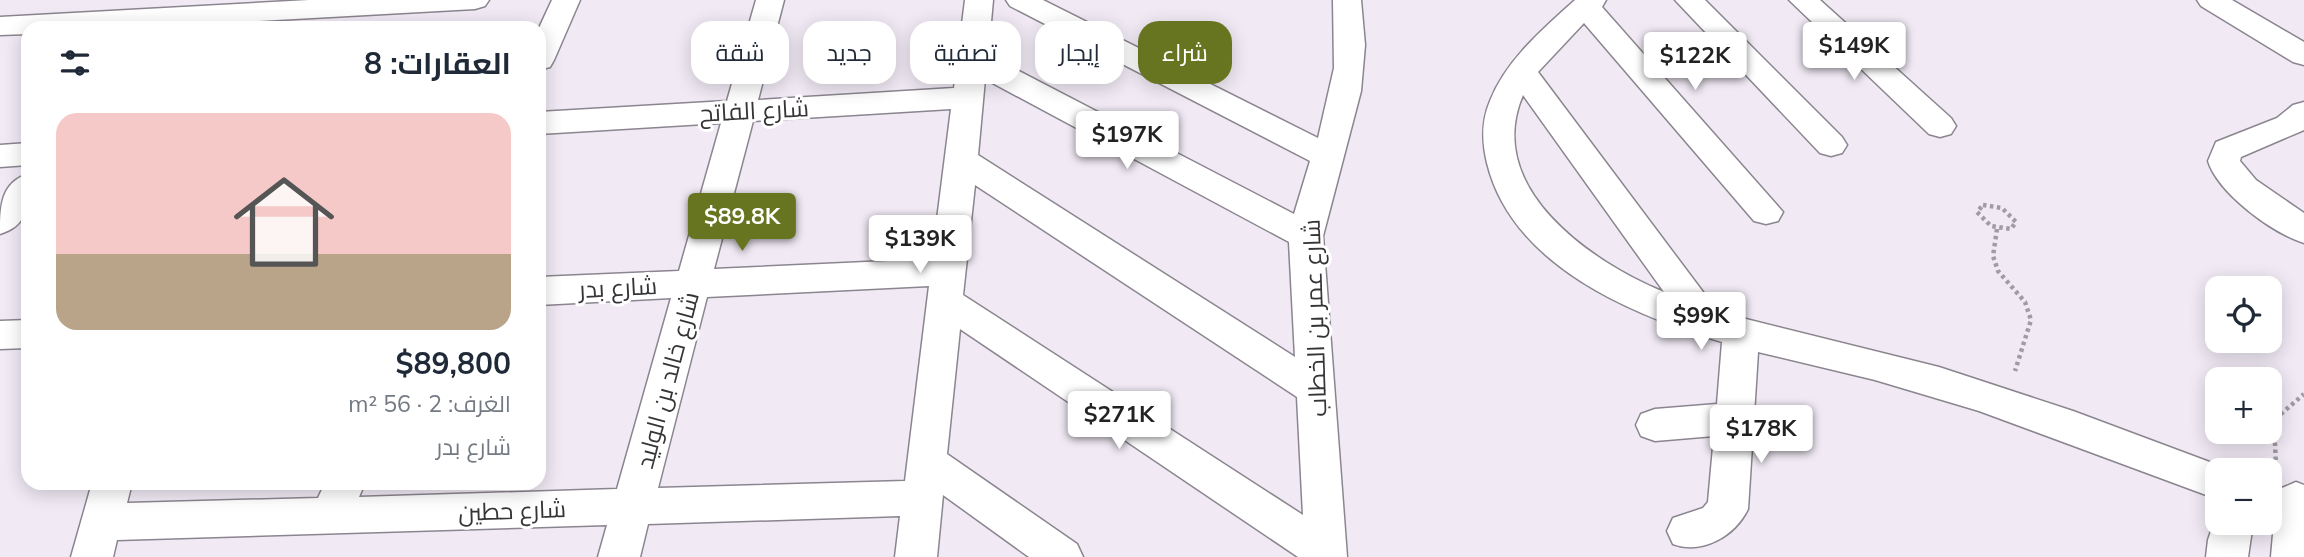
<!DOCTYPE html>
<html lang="ar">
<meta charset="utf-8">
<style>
:root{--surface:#fff;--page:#f2f2f3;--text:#1f2937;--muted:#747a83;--accent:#677521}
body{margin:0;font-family:Mulish,Cairo,sans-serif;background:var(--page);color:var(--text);direction:rtl;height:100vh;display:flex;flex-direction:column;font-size:26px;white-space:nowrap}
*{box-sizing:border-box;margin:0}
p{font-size:23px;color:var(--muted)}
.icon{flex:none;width:38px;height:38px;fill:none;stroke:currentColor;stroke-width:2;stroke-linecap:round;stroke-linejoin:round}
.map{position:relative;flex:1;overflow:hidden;direction:ltr}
.sheet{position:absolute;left:21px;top:21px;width:525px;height:469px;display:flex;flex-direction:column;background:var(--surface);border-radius:21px;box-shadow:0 4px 18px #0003;direction:rtl}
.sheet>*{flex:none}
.top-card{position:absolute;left:567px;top:21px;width:665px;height:63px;direction:rtl;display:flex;gap:14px}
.fabs{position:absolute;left:2205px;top:276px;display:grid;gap:14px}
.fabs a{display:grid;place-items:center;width:77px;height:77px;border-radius:14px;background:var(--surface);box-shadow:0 4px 18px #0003;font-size:35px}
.price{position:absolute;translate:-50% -60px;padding:0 16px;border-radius:7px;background:#fff;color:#222;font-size:23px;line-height:46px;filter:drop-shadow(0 2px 4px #0008)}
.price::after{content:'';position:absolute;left:50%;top:42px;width:21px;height:16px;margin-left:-10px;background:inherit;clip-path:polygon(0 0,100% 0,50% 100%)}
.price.active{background:var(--accent);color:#fff}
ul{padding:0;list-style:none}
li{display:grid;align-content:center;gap:14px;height:371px;padding:0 35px}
li span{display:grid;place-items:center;height:217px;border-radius:21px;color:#555}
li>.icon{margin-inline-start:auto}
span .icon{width:126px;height:126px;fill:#fffc;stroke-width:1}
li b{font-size:30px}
h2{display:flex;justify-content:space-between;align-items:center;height:84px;padding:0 35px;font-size:30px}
.pill{padding:0 24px;border-radius:21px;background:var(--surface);box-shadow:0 4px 18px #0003;font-size:24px;line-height:63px}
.pill.active{background:var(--accent);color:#fff}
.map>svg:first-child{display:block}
</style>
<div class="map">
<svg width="2304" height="557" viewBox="0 0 2304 557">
<rect width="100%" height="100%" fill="#f1eaf5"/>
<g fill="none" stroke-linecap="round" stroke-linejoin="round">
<g stroke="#8b858f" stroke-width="3">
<path id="minor" d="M309,0H489L485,6L475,9L132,28H28V34L0,35V17Z
M552,0H580L554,60L550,67L539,70V28Z
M756,0H784L758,100L954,88L965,0H993L988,55L1294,214L1310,161L1010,6L1006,0H1043L1318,138L1334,68L1333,0H1361L1365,45L1361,91L1323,236L1347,557H1298L960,329L947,454L1077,544L1083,557H1029L943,495L937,557H895L900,516L648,524L640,557H598L607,525L117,540L113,557H71L92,483H132L127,503L318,498L325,483H365L359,497L617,489L671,298L539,305V277L679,271L721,123L539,134V112L727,101ZM985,79L1289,242L1295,357L978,155ZM951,109L932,259L714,269L753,121ZM975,185L1297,397L1303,515L963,295ZM929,286L905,481L658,488L707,297Z
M1575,0H1606L1602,7L1783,212L1778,221L1766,224L1754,221L1584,23L1538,72L1718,312L1939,367L2073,411L2231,470L2217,471V499L1979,411L1875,380L1758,352L1748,509C1735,536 1702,555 1673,544L1667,531L1673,518L1703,508L1708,502L1714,436L1655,441L1641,436L1636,425L1641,414L1655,409L1717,404L1722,342C1633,315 1512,266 1487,163C1482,142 1481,122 1490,101C1506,60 1543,29 1575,0ZM1523,95L1664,292C1591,262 1483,188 1523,95Z
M1675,0H1705L1842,137L1847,145L1842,153L1831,156L1820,153Z
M1789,0H1820L1951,118L1956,126L1951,134L1940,137L1929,134Z
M2197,0H2232L2304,42V65L2293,62L2201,6Z
M2304,102V130L2241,157L2240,161L2256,180L2304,213V243C2272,233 2218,193 2208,161L2216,142L2277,118L2293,105Z
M28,143V165L0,167V145Z
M28,174C28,201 31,225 0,234C0,208 0,183 28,174Z
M28,320V348L0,349V321Z
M2296,482L2304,485V557H2271L2276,500L2282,488Z
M2217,513V523H2253L2248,557H2206L2208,540Z"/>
</g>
<path stroke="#a19ba3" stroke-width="4.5" stroke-dasharray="3.5 3.5" stroke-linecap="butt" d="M1983,205L2002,208L2016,222L2011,229L1991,226L1977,212Z
M1997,229L1993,256L1998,271L2025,302L2031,320L2015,371
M2276,467L2274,420L2304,394"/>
<use href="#minor" fill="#fff" fill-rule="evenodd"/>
</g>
<g text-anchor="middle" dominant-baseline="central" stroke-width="6" stroke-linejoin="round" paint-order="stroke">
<g font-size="24" fill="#373438" stroke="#fff">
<text transform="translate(754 110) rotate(-3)">شارع الفاتح</text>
<text transform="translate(618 287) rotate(-3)">شارع بدر</text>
<text transform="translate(1314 318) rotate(-92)">شارع عمر بن الخطاب</text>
<text transform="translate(667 380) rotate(-75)">شارع خالد بن الوليد</text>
<text transform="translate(512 510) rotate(-2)">شارع حطين</text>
</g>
</g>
</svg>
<div class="fabs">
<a><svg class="icon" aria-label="locate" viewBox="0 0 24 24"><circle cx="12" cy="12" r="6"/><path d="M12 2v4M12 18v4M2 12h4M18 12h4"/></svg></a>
<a>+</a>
<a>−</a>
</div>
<b class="price" style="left:1854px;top:82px">$149K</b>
<b class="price" style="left:1695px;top:92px">$122K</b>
<b class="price" style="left:1127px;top:171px">$197K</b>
<b class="price active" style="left:742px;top:253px">$89.8K</b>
<b class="price" style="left:920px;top:275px">$139K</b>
<b class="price" style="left:1701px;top:352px">$99K</b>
<b class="price" style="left:1119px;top:451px">$271K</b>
<b class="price" style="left:1761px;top:465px">$178K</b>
<div class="top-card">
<a class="pill active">شراء</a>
<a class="pill">إيجار</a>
<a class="pill">تصفية</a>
<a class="pill">جديد</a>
<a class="pill">شقة</a>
</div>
<section class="sheet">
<h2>العقارات: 8<svg class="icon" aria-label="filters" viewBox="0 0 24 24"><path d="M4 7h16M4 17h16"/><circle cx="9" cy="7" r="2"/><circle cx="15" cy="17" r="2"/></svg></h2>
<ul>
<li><span style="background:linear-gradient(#f6c9c9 65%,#b9a48a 0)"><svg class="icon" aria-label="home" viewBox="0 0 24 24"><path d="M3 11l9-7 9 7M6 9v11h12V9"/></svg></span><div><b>$89,800</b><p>الغرف: 2 · 56 m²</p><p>شارع بدر</p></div></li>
</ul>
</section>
</div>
